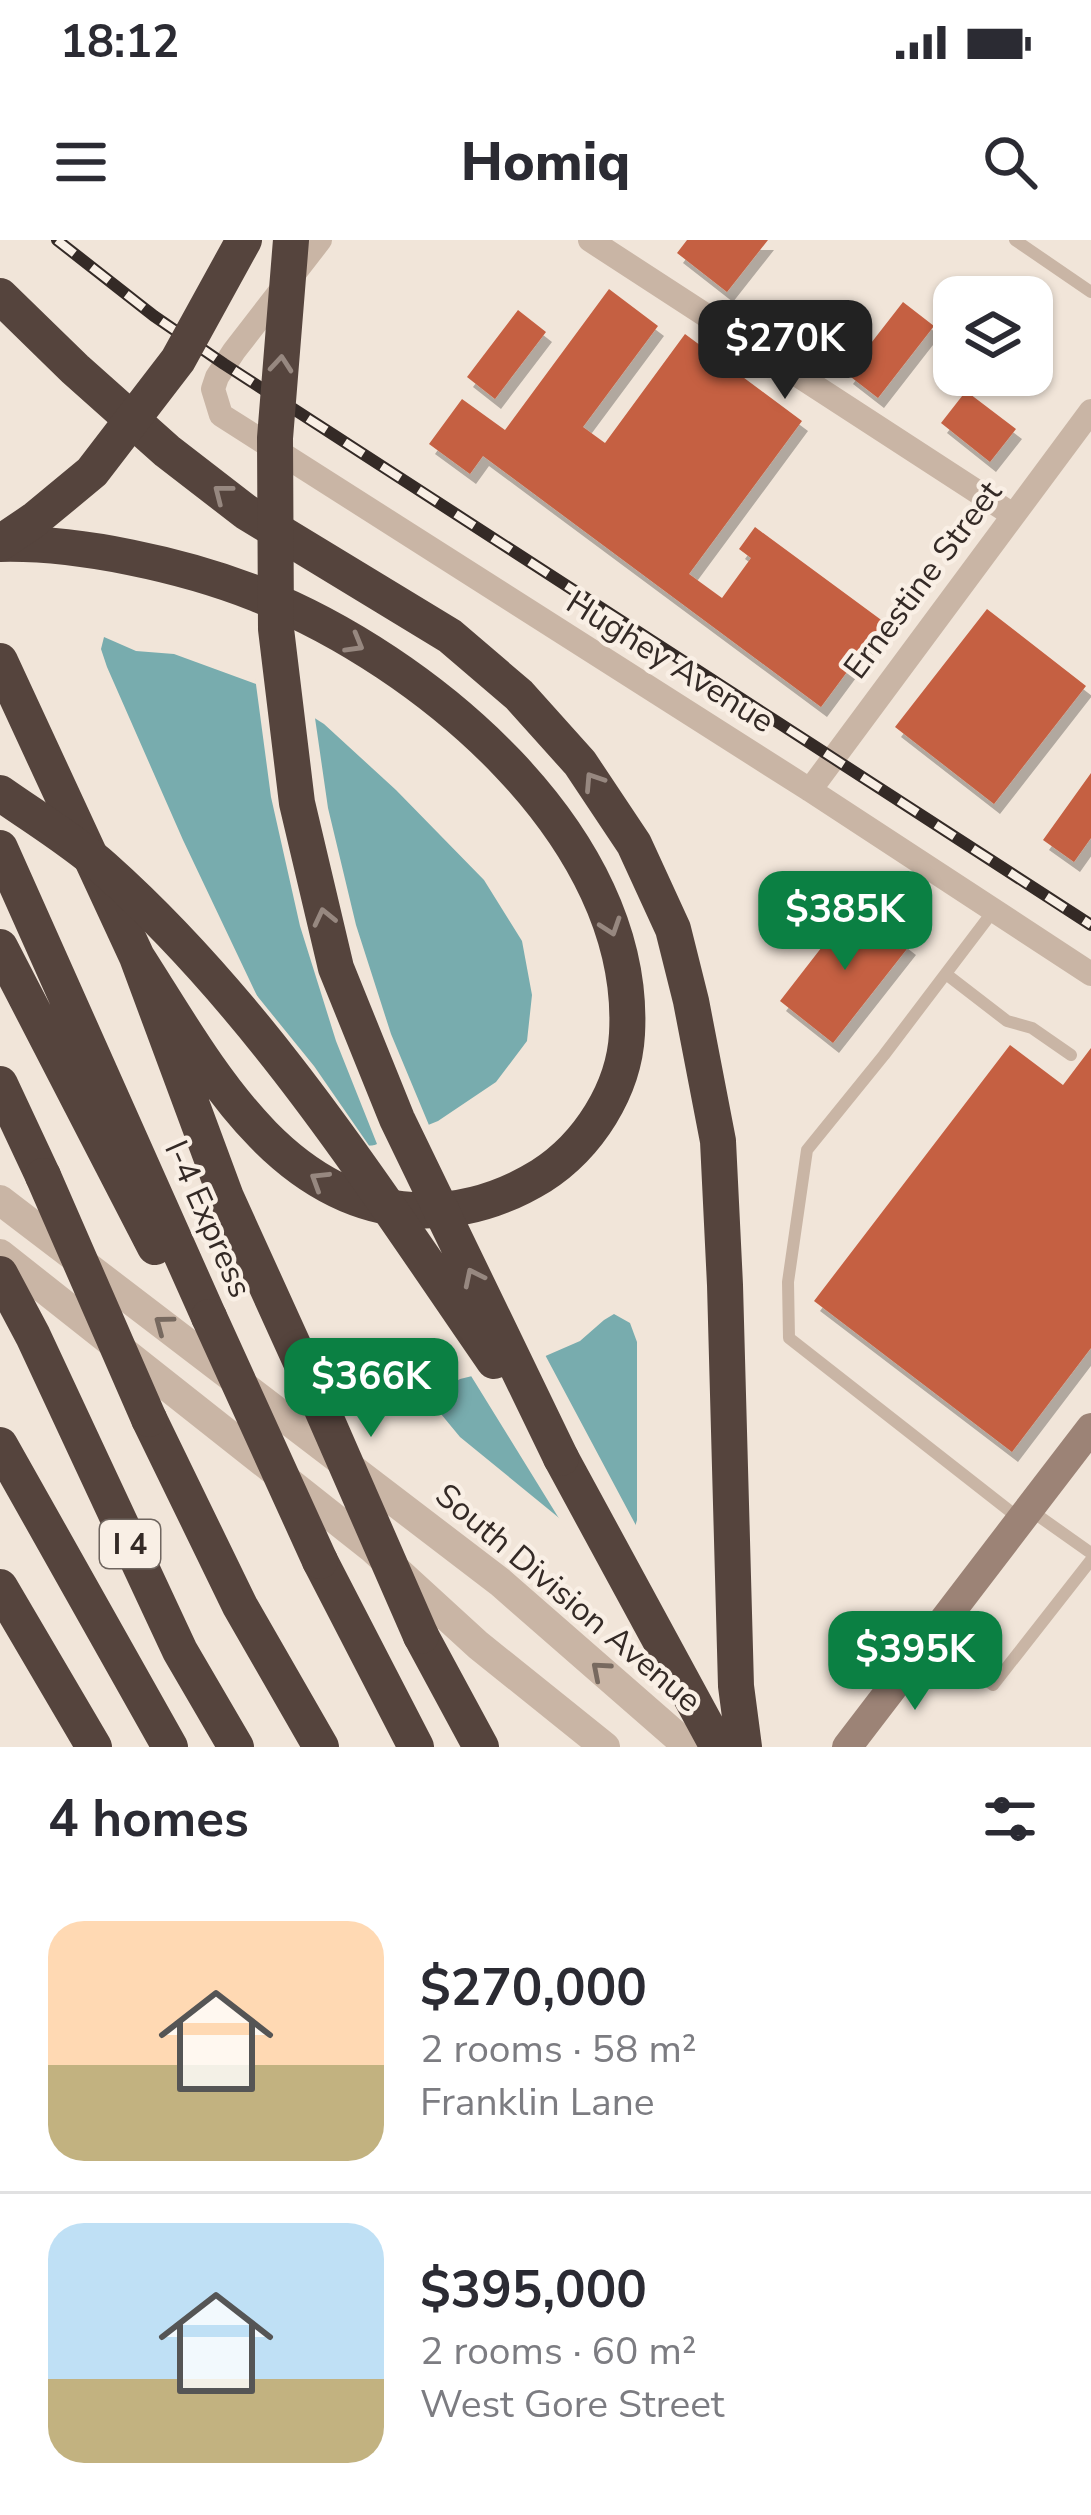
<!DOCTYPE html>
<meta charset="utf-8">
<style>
:root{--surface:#fff;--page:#f7f7f7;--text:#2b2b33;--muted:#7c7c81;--line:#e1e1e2;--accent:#0b8043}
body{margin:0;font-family:"Nunito Sans",sans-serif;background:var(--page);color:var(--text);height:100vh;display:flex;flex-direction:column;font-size:45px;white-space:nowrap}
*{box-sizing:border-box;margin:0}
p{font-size:39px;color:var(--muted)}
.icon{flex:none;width:66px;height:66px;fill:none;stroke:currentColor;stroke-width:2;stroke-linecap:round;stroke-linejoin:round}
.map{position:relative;height:1507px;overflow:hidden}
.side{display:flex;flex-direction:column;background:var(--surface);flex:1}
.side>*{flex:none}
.buttons{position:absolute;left:933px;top:36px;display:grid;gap:24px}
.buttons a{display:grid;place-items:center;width:120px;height:120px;border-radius:24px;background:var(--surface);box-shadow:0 3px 9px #0004;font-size:60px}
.price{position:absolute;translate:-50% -102px;padding:0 27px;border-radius:24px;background:var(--accent);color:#fff;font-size:39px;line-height:78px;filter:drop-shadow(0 3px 6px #0008)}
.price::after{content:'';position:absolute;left:50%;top:72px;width:36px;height:27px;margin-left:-18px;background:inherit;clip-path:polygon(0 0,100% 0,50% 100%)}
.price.selected{background:#222;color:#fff}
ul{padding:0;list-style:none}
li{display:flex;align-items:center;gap:36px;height:300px;padding:0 48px}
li+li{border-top:3px solid var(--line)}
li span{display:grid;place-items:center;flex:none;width:336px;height:240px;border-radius:36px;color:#555}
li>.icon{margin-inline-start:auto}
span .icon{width:144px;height:144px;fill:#fffc;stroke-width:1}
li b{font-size:51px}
h2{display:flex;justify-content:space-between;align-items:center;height:144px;padding:0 48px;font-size:51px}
.status{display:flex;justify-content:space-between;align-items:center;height:84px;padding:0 60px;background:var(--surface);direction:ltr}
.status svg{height:33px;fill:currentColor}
header{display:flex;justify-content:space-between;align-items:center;height:156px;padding:0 48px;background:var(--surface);font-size:54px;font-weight:800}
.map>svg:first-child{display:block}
</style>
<div class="status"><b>18:12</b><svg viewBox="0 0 49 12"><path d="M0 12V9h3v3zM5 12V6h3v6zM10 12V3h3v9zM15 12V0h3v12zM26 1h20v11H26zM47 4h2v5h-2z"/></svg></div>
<header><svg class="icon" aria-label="menu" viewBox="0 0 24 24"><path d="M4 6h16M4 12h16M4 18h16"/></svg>Homiq<svg class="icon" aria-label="search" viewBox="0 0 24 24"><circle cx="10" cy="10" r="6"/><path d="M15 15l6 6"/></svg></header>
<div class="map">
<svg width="1091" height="1507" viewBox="0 0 1091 1507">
<defs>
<filter id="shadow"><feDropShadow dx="6" dy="10" stdDeviation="0" flood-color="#0004"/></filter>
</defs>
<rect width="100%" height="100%" fill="#f1e5d9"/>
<path fill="#78acae" d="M104,397L136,411L174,414L267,448L324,484L396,550L484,640L522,701L532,755L527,801L496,842L438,881L379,905L364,906L259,760L183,600L107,427L101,409Z
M614,1074L630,1083L637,1102V1280L631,1301L580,1295L460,1197L441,1174L440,1158L447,1147L460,1139L534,1121L580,1101L604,1080Z"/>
<path fill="#f1e5d9" d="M255,437L271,443L314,471L328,568L356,685L391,794L431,890L381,911L363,912L254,764L241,736L314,826L370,907L377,904L336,801L300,686L271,557Z
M543,1111L640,1293L637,1303L628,1316H601L568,1293L468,1131Z"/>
<path fill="#c56042" filter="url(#shadow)" d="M687,0H768L727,52L677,13Z
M609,49L658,86L583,187L605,203L685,94L802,181L689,334L722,358L751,318L739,309L755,287L884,382L821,467L483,216L470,234L429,204L462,159L505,190Z
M903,62L934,86L878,158L847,134Z
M518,70L546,92L495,159L467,137Z
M966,151L1016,189L990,222L941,183Z
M987,369L1086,446L994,564L895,487Z
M1091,533V598L1074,622L1043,600Z
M856,663L910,705L833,803L780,761Z
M1010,805L1063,845L1091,808V1108L1012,1212L814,1061Z"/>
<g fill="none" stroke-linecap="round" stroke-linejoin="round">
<path stroke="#c9b5a5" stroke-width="12" d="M1015,0L1091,52
M994,670L884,815L807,910L788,1042L789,1098L1020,1279
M946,734L1007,781L1032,788L1071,815
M1030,1270L1091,1313
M930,1398L993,1445L1091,1320"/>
<path stroke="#c9b5a5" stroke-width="24" d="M320,0L234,111L217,137L213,149L221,175L810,550L1091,734
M590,0L1013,275
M810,550L1091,171"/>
<path stroke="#c9b5a5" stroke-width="30" d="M0,960L500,1342L689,1507
M0,1014L372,1308L478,1405L605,1507"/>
<path stroke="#9c8376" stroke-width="30" d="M847,1507L1091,1188"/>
<path stroke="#55443d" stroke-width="36" d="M0,56L75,129L167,211L246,272L450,396L519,455L580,523L634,604L673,689L691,761L718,901L725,1045L736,1446L744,1507
M0,304C78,302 184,325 257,354C424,420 638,596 627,794C624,850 588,906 541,936C502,960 458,973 412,970C275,961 203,819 137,717
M0,421L137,717L226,957L310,1142
M0,608L209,1077
M0,707L155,1007
M0,844L43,936
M0,1034L33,1096L180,1411L236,1507
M149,1179L240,1366L321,1507
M0,1205L170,1507
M561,1218L718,1507
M320,1321L416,1507
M0,1347L94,1507
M421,1396L481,1507"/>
<g stroke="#342a26" stroke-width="12">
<path id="rail" d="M57,0L154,76L224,124L1091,685"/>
</g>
<use href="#rail" stroke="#f9efe5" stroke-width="8" stroke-dasharray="22" stroke-linecap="butt"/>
<path stroke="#55443d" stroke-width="36" d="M291,0L275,198L276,389L297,563L336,728L397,879L561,1218
M0,303L34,280L92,232L178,120L244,0
M0,553C34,577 72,600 104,628C261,768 375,949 494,1121
M43,936L149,1179
M209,1077L320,1321
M310,1142L421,1396"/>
</g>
<defs><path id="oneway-chevron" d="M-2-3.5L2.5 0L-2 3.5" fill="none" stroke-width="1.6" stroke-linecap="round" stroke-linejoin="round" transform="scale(3)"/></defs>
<g stroke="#978880">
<use href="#oneway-chevron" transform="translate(281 124) rotate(-85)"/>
<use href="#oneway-chevron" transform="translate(222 253) rotate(-142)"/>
<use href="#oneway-chevron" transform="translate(355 404) rotate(30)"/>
<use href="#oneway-chevron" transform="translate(593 541) rotate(-123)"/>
<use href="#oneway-chevron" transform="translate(324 677) rotate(-103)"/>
<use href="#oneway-chevron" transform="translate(611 687) rotate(71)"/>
<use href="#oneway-chevron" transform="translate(319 940) rotate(-148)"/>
<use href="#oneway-chevron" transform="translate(473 1037) rotate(-116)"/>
</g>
<g stroke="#77695f">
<use href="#oneway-chevron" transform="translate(163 1084) rotate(-143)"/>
<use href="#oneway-chevron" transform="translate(600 1430) rotate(-139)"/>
</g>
<g text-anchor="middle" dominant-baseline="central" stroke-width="9" stroke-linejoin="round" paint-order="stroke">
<rect fill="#f9efe5" stroke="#6f655f" stroke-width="3" x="100" y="1280" width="60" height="48" rx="9"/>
<g font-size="30" font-weight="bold" fill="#342a26">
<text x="130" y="1304">I 4</text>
</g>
<g font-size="33" fill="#342a26" stroke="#f9efe5">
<text transform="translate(923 340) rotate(-53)">Ernestine Street</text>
<text transform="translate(670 422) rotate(32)">Hughey Avenue</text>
<text transform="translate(208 979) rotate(66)">I-4 Express</text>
<text transform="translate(568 1358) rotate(40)">South Division Avenue</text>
</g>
</g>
</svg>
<div class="buttons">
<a><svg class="icon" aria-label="layers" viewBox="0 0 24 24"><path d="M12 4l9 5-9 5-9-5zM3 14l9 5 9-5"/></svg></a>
</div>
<b class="price selected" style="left:785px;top:162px">$270K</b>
<b class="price" style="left:845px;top:733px">$385K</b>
<b class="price" style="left:371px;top:1200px">$366K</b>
<b class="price" style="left:915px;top:1473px">$395K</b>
</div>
<section class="side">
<h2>4 homes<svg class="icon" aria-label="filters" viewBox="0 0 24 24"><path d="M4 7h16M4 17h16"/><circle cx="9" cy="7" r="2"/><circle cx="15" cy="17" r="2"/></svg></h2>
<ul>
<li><span style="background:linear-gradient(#ffd9b3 60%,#c2b280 0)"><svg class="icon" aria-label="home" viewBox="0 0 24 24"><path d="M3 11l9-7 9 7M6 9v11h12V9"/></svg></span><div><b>$270,000</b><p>2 rooms · 58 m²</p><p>Franklin Lane</p></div></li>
<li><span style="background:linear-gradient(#bfe0f5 65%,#c2b280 0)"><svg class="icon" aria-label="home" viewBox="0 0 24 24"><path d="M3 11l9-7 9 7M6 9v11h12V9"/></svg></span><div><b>$395,000</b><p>2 rooms · 60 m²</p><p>West Gore Street</p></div></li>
</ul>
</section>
